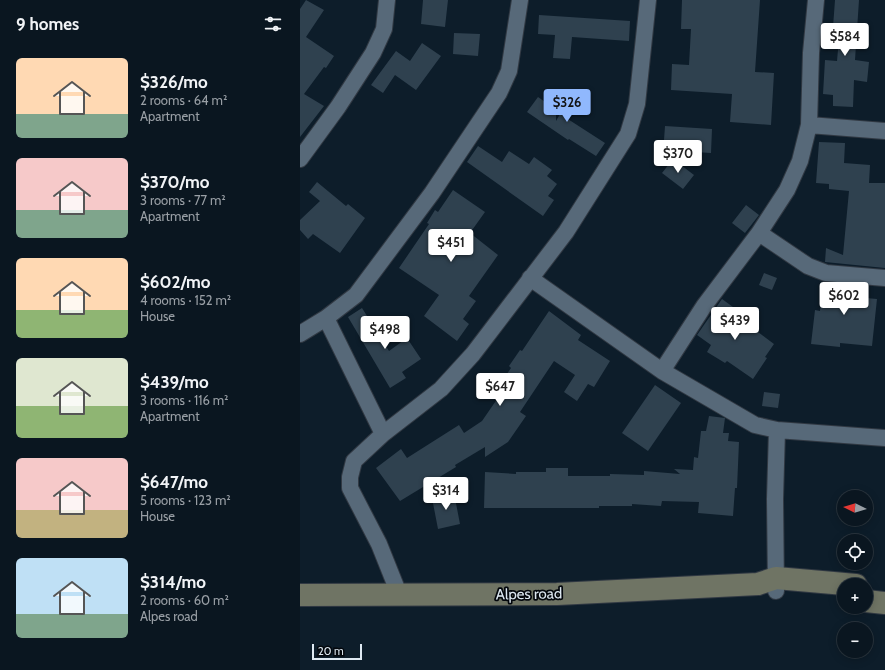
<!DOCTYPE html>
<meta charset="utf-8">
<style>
:root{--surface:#0a1620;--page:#131f29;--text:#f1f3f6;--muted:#999fa5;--line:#2a353e;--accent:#90b8fd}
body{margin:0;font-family:Cabin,sans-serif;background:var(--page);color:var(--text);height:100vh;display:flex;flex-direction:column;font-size:15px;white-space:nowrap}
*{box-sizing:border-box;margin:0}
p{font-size:13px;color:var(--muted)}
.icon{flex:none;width:22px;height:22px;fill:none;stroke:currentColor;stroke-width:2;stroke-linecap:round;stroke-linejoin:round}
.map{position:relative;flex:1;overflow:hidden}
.sheet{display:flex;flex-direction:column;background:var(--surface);width:300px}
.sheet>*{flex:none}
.needle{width:26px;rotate:275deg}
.tools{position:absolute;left:537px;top:490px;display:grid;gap:8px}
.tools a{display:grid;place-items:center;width:36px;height:36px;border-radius:50%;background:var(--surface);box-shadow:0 2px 10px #0003,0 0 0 1px var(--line);font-size:20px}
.scale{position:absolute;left:12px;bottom:10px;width:50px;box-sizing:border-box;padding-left:4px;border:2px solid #dee9f2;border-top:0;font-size:11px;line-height:14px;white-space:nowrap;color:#dee9f2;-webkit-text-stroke:3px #03070c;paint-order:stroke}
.price{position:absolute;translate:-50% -34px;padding:0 9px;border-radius:4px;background:#fff;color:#222;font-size:13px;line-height:26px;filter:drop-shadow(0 1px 2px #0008)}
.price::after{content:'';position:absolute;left:50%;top:24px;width:12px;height:9px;margin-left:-6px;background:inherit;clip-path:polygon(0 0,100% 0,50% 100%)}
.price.active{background:var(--accent);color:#111}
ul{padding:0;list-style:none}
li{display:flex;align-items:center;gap:12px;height:100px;padding:0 16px}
li span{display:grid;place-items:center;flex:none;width:112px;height:80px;border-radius:6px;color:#555}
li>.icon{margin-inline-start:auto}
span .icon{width:48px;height:48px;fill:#fffc;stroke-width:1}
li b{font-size:17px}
h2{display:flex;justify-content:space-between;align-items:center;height:48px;padding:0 16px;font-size:17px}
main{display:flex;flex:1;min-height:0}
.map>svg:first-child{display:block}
</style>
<main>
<section class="sheet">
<h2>9 homes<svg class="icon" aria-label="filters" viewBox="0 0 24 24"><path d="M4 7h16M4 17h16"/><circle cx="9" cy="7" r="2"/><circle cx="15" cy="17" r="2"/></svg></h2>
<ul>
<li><span style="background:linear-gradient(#ffd9b3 70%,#7fa58c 0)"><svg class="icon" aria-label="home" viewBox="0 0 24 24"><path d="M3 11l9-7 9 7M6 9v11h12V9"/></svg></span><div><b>$326/mo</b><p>2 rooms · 64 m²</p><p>Apartment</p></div></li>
<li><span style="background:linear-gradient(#f6c9c9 65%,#7fa58c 0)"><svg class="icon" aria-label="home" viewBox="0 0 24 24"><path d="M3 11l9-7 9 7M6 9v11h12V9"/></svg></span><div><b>$370/mo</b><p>3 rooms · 77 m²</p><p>Apartment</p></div></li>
<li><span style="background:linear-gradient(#ffd9b3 65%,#8fb573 0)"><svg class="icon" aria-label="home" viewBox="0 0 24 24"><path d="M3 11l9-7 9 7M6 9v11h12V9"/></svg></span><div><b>$602/mo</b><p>4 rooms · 152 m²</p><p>House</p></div></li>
<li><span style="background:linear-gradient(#dfe7d0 60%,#8fb573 0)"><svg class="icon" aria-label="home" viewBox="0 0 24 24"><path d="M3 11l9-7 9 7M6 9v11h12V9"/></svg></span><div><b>$439/mo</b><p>3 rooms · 116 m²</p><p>Apartment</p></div></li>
<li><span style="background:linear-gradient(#f6c9c9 65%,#c2b280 0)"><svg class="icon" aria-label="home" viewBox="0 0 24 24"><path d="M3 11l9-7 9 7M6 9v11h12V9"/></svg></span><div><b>$647/mo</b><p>5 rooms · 123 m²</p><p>House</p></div></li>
<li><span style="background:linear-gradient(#bfe0f5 70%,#7fa58c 0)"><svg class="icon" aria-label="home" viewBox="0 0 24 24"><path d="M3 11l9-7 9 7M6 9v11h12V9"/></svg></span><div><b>$314/mo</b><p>2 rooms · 60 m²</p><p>Alpes road</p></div></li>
</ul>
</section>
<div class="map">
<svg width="585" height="670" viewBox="0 0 585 670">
<rect width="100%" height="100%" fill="#0d1d2a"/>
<path fill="#2f414f" d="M6,0L24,10L6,37L34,56L26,68L24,67L4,94L24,106L0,137V9Z
M123,0H148L145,27L121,24Z
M382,0H460L455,72L474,73L471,125L430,122L432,94L371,90L372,64L389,65L391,29H381Z
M535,0H559L555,60L569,62L567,82L554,80L553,107L533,106V95L523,94L525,60L537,61L540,27H533Z
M239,15L330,21L329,41L272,37L270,59L253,58L255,35L238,34Z
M154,33L180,34L178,56L153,54Z
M122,43L141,56L116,90L95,75L83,93L71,85L96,51L110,61Z
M276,93L287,100L276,114L256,113V121L260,114L305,143L296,156L269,139L268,140L227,112L238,97L261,113Z
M365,126L412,129L411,153L379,151L382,148L370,147V140H364Z
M519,142L545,143L544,163L570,165L569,183H585V268L525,262L526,248L543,255L549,191L529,189V184L516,183Z
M178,146L202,162L209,151L229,164L234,157L252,170L247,176L257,184L248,196L254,200L243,216L167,162Z
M373,159L394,175L383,189L362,173Z
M17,182L46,206L48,204L65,218L40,253L13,234L8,239L0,230V220L20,201L9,192Z
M153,190L185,212L170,233L198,255L169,296L176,301L163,319L169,324L157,341L124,316L139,295L99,268L129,224L127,223L135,210L138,212Z
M446,205L459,215L445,233L432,223Z
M464,273L477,278L472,290L459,285Z
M523,282L567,286L566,298L577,299L572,346L540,343V347L511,344L515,310L520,311Z
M422,299L433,307L430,311L474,344L465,357L467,358L453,379L427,361L425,363L407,352L411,345L397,335Z
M62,308L89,351L107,338L121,359L102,372L106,378L90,388L48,317Z
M249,311L281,335L278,340L310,361L294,387L288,384L277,401L264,392L275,375L254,361L220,412L226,416L208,442L185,457V447L155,465L156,467L100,501L76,468L101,449L107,458L159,425L164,433L182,421L202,392L197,388L211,368L209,366L220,350L222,351Z
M355,385L381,403L348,451L322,433Z
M464,392L480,394L478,408L462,406Z
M409,416L425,418L423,433H429L428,441L439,442L437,488H435L433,516L398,513L399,502L362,501L361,506L332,504V506H299V508H184L185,472L216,474V472H246V468H268V476H310V474L344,475V471L380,474L374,469L393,470L394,457L398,458L401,431H406Z
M154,493L160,524L138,529L132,498Z"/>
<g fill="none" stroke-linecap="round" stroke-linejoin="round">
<g stroke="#313943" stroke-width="18">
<path id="street" d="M509,125L585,131
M0,159L38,107L73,53L84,29L87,0
M459,233L508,266L526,273L585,278
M230,278L362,371L455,425L477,430L585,438
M26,318L83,434L141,389L173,354L266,232L328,134L337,104L348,0
M0,334L26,318L56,295L132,193L199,93L209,71L220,0
M362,371L404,306L459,233L487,190L500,161L509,125L511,53L516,0
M83,434L54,461L50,477V488L79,544L99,594
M476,591L475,499L477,430"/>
</g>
<g stroke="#313943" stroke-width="24">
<path id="secondary" d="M0,595L257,594L458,584L476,578L556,585
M566,601L585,603"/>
</g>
<use href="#street" stroke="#576979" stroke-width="16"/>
<use href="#secondary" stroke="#6f7464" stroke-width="22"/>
</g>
<g text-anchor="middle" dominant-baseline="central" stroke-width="3.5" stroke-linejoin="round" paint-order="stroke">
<g font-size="15" fill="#dee9f2" stroke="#03070c">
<text transform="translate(229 594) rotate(-1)">Alpes road</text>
</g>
</g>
</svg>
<div class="tools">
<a><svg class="needle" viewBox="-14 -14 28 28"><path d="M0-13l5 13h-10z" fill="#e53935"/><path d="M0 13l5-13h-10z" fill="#999fa5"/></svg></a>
<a><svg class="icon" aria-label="locate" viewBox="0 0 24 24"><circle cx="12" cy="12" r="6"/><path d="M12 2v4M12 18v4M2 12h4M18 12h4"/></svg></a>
<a>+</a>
<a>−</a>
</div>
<div class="scale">20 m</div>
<b class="price" style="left:545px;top:57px">$584</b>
<b class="price active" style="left:267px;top:123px">$326</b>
<b class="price" style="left:378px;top:174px">$370</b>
<b class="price" style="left:151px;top:263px">$451</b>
<b class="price" style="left:544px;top:316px">$602</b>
<b class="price" style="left:435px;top:341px">$439</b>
<b class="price" style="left:85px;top:350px">$498</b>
<b class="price" style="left:200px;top:407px">$647</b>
<b class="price" style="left:146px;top:511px">$314</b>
</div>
</main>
